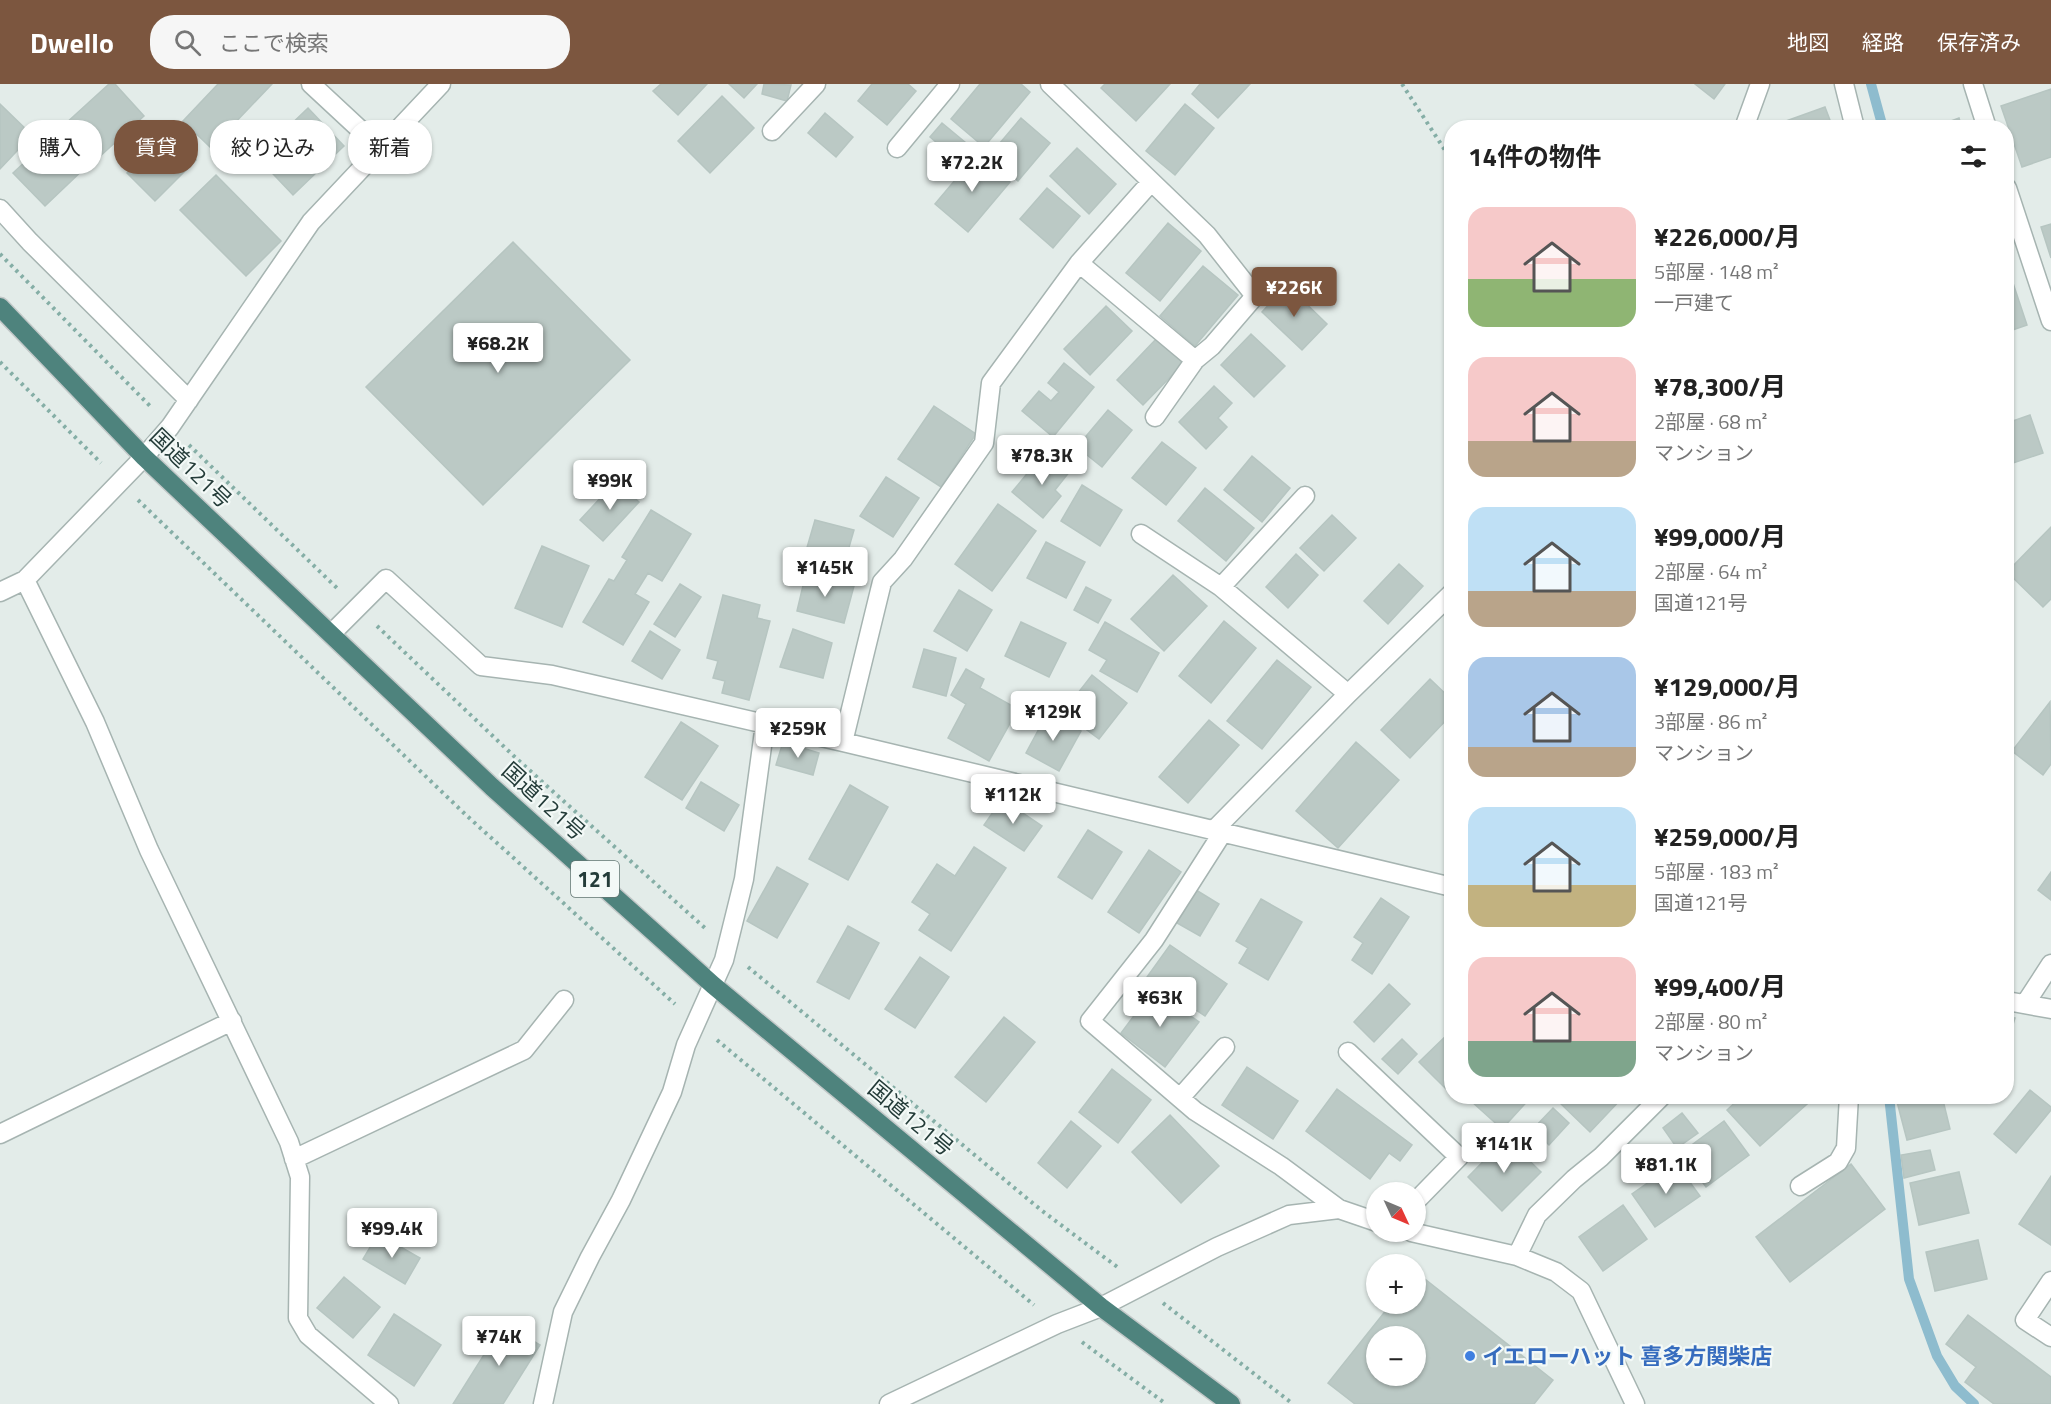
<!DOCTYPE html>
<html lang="ja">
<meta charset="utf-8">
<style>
:root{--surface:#fff;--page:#f6f6f6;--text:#222;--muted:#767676;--accent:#7c563f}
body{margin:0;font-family:"Titillium Web","Noto Sans JP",sans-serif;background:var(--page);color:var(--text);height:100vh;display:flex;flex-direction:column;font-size:22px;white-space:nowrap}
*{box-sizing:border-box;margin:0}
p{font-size:20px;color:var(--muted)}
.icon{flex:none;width:33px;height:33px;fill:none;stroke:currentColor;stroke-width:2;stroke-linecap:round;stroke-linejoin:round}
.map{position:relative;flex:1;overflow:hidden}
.side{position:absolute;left:1444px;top:36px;width:570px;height:984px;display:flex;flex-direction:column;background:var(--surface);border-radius:24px;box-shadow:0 2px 4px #0004}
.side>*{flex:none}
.top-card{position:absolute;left:18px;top:36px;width:570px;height:54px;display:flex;gap:12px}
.needle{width:39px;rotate:134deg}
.fabs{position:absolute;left:1366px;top:1098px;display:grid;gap:12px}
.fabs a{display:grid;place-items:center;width:60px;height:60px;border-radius:50%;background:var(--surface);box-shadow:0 2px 4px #0004;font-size:30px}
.price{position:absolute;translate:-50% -51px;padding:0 14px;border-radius:6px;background:#fff;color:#222;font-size:20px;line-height:39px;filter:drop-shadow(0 2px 3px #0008)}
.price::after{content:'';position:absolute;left:50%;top:36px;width:18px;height:14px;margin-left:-9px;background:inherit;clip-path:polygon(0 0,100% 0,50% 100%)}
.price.active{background:var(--accent);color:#fff}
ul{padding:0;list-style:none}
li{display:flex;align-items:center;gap:18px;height:150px;padding:0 24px}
li span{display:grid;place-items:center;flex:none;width:168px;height:120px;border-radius:18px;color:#555}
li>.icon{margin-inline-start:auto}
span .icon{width:72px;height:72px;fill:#fffc;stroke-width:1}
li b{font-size:26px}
h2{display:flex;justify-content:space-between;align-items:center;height:72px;padding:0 24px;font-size:26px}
.chip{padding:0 21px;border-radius:24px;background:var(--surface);box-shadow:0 2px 4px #0004;font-size:21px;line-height:54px}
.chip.active{background:var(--accent);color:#fff}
header{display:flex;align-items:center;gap:36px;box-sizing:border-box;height:84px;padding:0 30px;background:var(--accent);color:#fff}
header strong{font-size:28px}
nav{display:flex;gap:33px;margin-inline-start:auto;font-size:21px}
.search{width:420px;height:54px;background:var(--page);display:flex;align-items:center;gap:15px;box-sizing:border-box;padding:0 21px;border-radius:24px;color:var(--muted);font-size:22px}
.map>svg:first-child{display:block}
</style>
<header>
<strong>Dwello</strong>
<div class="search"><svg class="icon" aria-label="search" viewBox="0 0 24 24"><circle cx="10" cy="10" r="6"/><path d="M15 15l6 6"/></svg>ここで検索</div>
<nav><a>地図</a><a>経路</a><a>保存済み</a></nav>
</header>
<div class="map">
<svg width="2051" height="1320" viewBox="0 0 2051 1320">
<rect width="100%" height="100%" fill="#e3ece9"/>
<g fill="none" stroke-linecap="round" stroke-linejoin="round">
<path stroke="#8ebcce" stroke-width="10" d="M1871,0L1883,44
M1889,1012L1909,1195L1937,1272L1955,1302L1974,1320"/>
</g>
<path fill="#bbc9c5" stroke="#b6c5c1" stroke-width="1.5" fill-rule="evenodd" d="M109,0H115L144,32L96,76L64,41Z
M218,0H272L211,64L183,37Z
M661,0H707L678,31L653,7Z
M729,0H757L744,14Z
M764,0L791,1L787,17L762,10Z
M872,0H908L916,7L887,41L858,17Z
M980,0H1021L1030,8L984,63L951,35Z
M1105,0H1170L1136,37L1101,4Z
M1200,0H1250L1218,34L1192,10Z
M1695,0H1725L1714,15Z
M2051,5V73L2022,83L2001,22Z
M722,12L754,44L710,89L678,57Z
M0,20L32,51L0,85Z
M1185,20L1214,44L1175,91L1146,67Z
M1825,23L1833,44H1788L1786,37Z
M308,24L344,62L293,111L257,73Z
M825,29L853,53L836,73L808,49Z
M1021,34L1050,59L1018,97L989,72Z
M1959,34L1962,44H1932Z
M942,39L971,63L959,78L930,53Z
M56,49L87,82L45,122L13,89Z
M178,58L196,76L155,117L127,89L154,61L164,72Z
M1077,64L1116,100L1089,130L1050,92Z
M977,70L1010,98L968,148L935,120Z
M216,91L281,157L246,192L180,126Z
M1047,104L1080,132L1053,164L1020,135Z
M1168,139L1201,167L1160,217L1126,189Z
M2051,140V174L2041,143Z
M513,158L630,276L483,421L366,303Z
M1203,182L1238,211L1195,262L1160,232Z
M2007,187H2009L2027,241L2007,248Z
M1287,201L1327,240L1302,266L1262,228Z
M1106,222L1132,247L1090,291L1064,265Z
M1251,250L1285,282L1254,313L1221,281Z
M1157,254L1184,279L1143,321L1117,296Z
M1064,279L1094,303L1053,353L1022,327L1039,307L1051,317L1059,308L1048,299Z
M1214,302L1232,319L1218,334L1227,343L1206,365L1179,338Z
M934,322L976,350L941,403L898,375Z
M1108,326L1132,346L1102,383L1077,363Z
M2030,331L2043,369L2007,381V339Z
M1162,358L1196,384L1166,421L1132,394Z
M1051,371L1070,387L1055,406L1061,412L1043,434L1012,408L1030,386L1035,390Z
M1252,372L1290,404L1262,438L1224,406Z
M886,393L919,414L893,453L860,432Z
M616,397L639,418L603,457L580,436Z
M1082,401L1122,426L1100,462L1061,437Z
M1205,404L1254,444L1226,477L1178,437Z
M998,420L1036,447L992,507L955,480Z
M651,426L691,450L662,497L648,489L635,510L649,518L623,561L583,538L609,495L614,497L627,476L622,473Z
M1332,431L1356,454L1324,487L1300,464Z
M815,436L854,446L845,477L806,467Z
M2051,443V515L2043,523L2007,488Z
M1046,458L1085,478L1066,514L1027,494Z
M542,462L589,482L562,543L515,524Z
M1296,470L1318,491L1288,524L1266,503Z
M1399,480L1423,502L1388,540L1364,517Z
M806,489L854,502L844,539L797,527Z
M1173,491L1207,522L1164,567L1131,535Z
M680,500L701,513L675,553L654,540Z
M1086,503L1111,516L1098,539L1074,526Z
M959,506L992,526L967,567L934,547Z
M723,511L760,521L757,534L770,537L749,616L722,609L725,597L713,594L718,577L707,574Z
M1224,537L1256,564L1211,619L1179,592Z
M1021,538L1066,559L1049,593L1005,572Z
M1105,538L1159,569L1137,608L1100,587L1107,576L1089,566Z
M793,545L832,559L823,594L780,583Z
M650,547L680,566L662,595L632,577Z
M924,565L956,574L946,612L913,603Z
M1277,576L1311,603L1262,665L1227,637Z
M966,585L984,595L980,604L1018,625L989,677L948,654L966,620L951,611Z
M1092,591L1127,619L1099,655L1063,628Z
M1430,595L1452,616V630L1410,674L1381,646Z
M2050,618L2051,680L2043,691L2012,667Z
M1048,628L1081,647L1059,687L1026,669Z
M1209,636L1239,661L1188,719L1159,693Z
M681,638L718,662L682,716L645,693Z
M783,658L819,669L813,691L776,681Z
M1356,658L1399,696L1338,764L1296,727Z
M701,698L739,721L724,747L686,724Z
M850,701L888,723L848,796L809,775Z
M1002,715L1042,742L1024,767L984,741Z
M1088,746L1122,768L1092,815L1058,793Z
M974,763L1006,784L951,867L919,846L930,830L912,818L937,780L955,792Z
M1149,766L1181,788L1139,849L1108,828Z
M777,783L808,800L777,854L747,837Z
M2051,788V816L2038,806Z
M1196,806L1219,820L1200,852L1177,839Z
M1381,814L1409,833L1372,890L1352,876L1363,859L1354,853Z
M1261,815L1302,838L1268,896L1239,879L1248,864L1236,857Z
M848,842L879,859L849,915L817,898Z
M1170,861L1227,900L1205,932L1147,893Z
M920,873L949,893L915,944L885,925Z
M1389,900L1410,920L1374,958L1354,938Z
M1154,905L1199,938L1165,983L1121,949Z
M2007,932L2015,934L2007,960Z
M1004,933L1035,958L986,1018L955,993Z
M1452,946V998L1446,1005L1419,978Z
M1402,955L1417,970L1398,990L1382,975Z
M1247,983L1298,1017L1273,1055L1222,1021Z
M1112,985L1151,1016L1118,1059L1079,1028Z
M1337,1005L1412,1061L1400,1077L1389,1069L1370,1095L1306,1047Z
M2030,1006L2051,1023V1026L2016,1069L1994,1050Z
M1476,1012H1532L1502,1045L1471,1017Z
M1565,1012H1624L1590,1048L1559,1018Z
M1742,1012H1816L1760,1062L1727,1026Z
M1904,1012H1942L1950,1045L1907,1056L1896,1014Z
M1553,1024L1569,1039L1549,1061L1533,1045Z
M1682,1029L1698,1049L1677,1064L1663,1044Z
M1170,1031L1219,1082L1181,1119L1132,1068Z
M1071,1037L1101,1062L1067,1104L1038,1079Z
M1724,1037L1749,1071L1706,1103L1681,1069Z
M1506,1054L1541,1088L1502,1127L1468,1093Z
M1930,1066L1935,1086L1904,1094L1901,1071Z
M1676,1079L1700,1112L1655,1143L1632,1110Z
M1851,1080L1885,1125L1790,1198L1756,1153Z
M1959,1088L1969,1129L1919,1141L1910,1099Z
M2051,1092V1161L2019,1140Z
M1623,1121L1647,1155L1603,1187L1579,1153Z
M378,1150L420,1174L405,1200L363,1175Z
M1978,1156L1987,1195L1935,1207L1926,1168Z
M1416,1188L1553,1296L1534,1320H1355L1328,1299L1391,1220H1416ZM1377,1252H1416V1292H1377Z
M344,1193L380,1223L353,1254L317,1224Z
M394,1230L441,1261L414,1302L368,1271Z
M1968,1231L2051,1293V1320H1994L1965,1298L1976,1283L1946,1260Z
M499,1236L540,1261L503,1320H453L487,1266L482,1263Z"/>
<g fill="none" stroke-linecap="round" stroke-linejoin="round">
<g stroke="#a6b4b1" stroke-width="21">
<path id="minor" d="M311,0L381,65
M1050,0L1207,151L1255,212L1212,262L1195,276L1155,333
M1844,0L1855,44
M1973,0L1987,44
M1744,44L1760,0
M772,47L816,0
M897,64L950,0
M2007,104L2051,237
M0,125L30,158L189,316
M1079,179L1195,276
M1141,450L1221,503L1348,610
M25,496L95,638L149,766L289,1058L300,1093L298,1234L308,1251L389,1320
M1221,503L1305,412
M0,508L25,496L144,373L170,343L311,138L441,0
M332,549L386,495L481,582L552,591L843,658L1452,803
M843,658L882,498L903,475L984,359L991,299L1079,179L1151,98
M1214,746L1348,610L1452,509
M1223,748L1154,856L1090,937L1195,1027L1281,1082L1339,1125
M2007,917L2051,925
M2025,920L2051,880
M1348,968L1459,1073L1416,1117
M1180,1014L1225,963
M0,1050L232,937
M294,1075L524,966L564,916
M1800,1102L1838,1078L1846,1064L1849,1012
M1411,1148L1517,1172L1556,1188L1581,1207L1635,1320
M1517,1172L1537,1131L1574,1095L1601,1073L1662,1012
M2051,1197L2025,1236L2051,1253
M543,1320L563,1228L590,1173L621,1116L672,1008L686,961L724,876L744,795L765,640
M889,1320L1057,1240L1101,1223L1217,1163L1289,1131L1339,1125L1377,1138"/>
</g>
<g stroke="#c2c8c8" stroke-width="21">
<path id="trunk" d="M0,223L144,373L492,703L713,901L1101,1223L1231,1320"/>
</g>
<path stroke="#85aea6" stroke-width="4" stroke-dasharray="3 4.5" stroke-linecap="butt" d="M1402,0L1452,77
M0,170L152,324
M0,278L101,379
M189,361L339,506
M138,416L466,731L675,920
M377,542L518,676L705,844
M748,883L1041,1126L1120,1185
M717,956L1034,1221
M1163,1219L1293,1320
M1082,1258L1166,1320"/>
<use href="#minor" stroke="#fff" stroke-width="18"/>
<use href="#trunk" stroke="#4e837d" stroke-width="18"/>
</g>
<circle fill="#3f7fe0" stroke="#f3f9f7" stroke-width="2" cx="1470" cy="1272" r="6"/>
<g text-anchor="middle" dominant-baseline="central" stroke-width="4.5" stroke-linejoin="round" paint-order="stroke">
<rect fill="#f3f9f7" stroke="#627572" stroke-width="1.5" x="571" y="777" width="48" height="36" rx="4.5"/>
<g font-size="21" font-weight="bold" fill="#243c39">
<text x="595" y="795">121</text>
</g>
<g font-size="22" fill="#243c39" stroke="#f3f9f7">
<text transform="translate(191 384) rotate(44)">国道121号</text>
<text transform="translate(544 717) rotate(42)">国道121号</text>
<text transform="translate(911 1034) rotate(40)">国道121号</text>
</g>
<g font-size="22" font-weight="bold" fill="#366cbe" stroke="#f3f9f7" text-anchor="start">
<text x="1482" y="1272">イエローハット 喜多方関柴店</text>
</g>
</g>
</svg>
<div class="fabs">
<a><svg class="needle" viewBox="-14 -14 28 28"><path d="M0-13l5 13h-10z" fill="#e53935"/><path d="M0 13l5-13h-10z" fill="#767676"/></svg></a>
<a>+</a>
<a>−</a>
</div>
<b class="price" style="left:972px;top:109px">¥72.2K</b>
<b class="price active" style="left:1294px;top:234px">¥226K</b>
<b class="price" style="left:498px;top:290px">¥68.2K</b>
<b class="price" style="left:1042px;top:402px">¥78.3K</b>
<b class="price" style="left:610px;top:427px">¥99K</b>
<b class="price" style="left:825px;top:514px">¥145K</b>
<b class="price" style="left:1053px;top:658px">¥129K</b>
<b class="price" style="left:798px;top:675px">¥259K</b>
<b class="price" style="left:1013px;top:741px">¥112K</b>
<b class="price" style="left:1160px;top:944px">¥63K</b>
<b class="price" style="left:1504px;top:1090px">¥141K</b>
<b class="price" style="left:1666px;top:1111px">¥81.1K</b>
<b class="price" style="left:392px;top:1175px">¥99.4K</b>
<b class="price" style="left:499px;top:1283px">¥74K</b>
<div class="top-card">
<a class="chip">購入</a>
<a class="chip active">賃貸</a>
<a class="chip">絞り込み</a>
<a class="chip">新着</a>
</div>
<section class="side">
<h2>14件の物件<svg class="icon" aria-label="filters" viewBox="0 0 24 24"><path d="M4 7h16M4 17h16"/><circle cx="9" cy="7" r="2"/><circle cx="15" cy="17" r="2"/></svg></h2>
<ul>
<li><span style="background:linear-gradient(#f6c9c9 60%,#8fb573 0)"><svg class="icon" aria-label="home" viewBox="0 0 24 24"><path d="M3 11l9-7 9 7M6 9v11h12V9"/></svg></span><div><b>¥226,000/月</b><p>5部屋 · 148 m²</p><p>一戸建て</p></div></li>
<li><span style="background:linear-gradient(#f6c9c9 70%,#b9a48a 0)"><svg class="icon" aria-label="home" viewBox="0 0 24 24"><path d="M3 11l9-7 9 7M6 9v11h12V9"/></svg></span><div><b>¥78,300/月</b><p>2部屋 · 68 m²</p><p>マンション</p></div></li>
<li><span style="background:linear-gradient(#bfe0f5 70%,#b9a48a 0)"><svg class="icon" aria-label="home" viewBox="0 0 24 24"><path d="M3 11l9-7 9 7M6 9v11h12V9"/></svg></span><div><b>¥99,000/月</b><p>2部屋 · 64 m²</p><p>国道121号</p></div></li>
<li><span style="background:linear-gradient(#a9c7e8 75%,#b9a48a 0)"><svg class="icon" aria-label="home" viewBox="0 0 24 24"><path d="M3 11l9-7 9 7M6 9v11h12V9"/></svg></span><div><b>¥129,000/月</b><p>3部屋 · 86 m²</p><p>マンション</p></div></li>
<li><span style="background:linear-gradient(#bfe0f5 65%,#c2b280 0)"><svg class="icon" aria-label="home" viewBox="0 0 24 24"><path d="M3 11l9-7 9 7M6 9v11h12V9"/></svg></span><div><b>¥259,000/月</b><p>5部屋 · 183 m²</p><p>国道121号</p></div></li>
<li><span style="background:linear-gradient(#f6c9c9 70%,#7fa58c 0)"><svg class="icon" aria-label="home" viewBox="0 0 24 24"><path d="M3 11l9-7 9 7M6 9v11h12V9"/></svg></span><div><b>¥99,400/月</b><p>2部屋 · 80 m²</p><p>マンション</p></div></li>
</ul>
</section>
</div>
